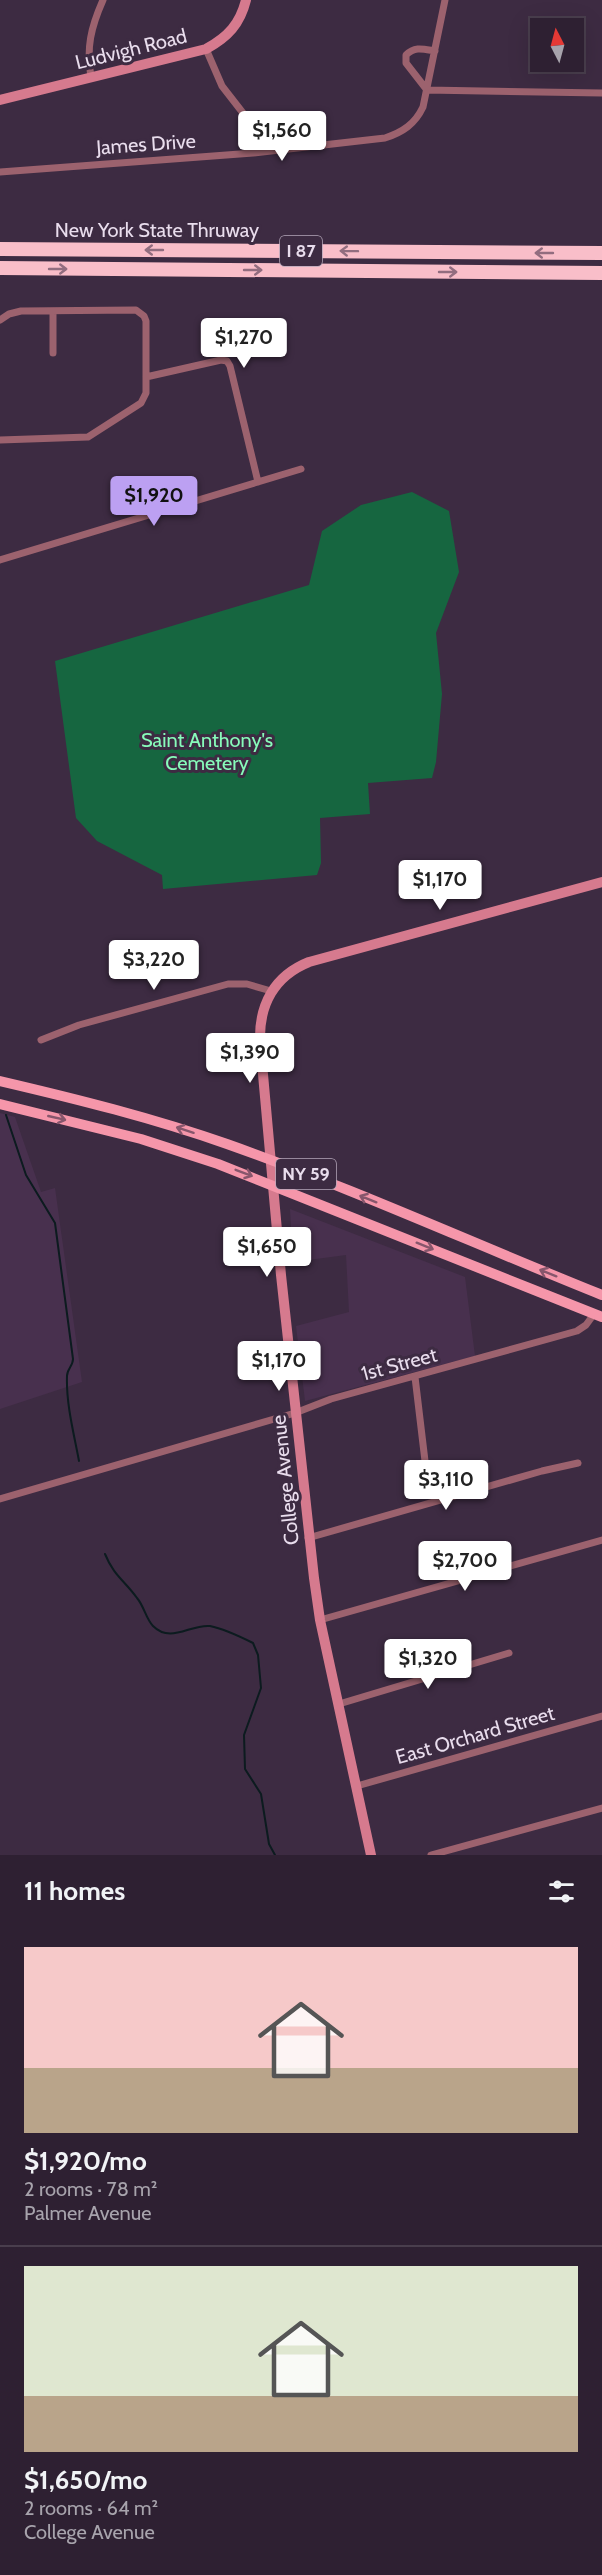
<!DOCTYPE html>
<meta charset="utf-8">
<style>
:root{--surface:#2e2032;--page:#36283a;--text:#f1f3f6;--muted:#a7a3ac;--line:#493e4d;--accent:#bca0f2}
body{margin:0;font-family:Cabin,sans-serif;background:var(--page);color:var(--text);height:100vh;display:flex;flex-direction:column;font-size:22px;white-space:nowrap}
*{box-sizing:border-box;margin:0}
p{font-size:20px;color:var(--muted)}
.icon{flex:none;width:33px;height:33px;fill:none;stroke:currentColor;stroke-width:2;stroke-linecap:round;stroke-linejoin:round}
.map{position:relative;height:1855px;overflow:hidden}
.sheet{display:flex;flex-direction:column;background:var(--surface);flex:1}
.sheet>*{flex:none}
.needle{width:39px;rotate:354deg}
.tools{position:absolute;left:530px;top:18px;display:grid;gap:12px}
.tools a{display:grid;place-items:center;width:54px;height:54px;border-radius:0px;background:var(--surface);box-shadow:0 6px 24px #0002,0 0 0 2px var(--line);font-size:30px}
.price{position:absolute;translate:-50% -51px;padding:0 14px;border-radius:6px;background:#fff;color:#222;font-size:20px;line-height:39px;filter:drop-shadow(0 2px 3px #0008)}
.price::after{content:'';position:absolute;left:50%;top:36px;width:18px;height:14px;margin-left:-9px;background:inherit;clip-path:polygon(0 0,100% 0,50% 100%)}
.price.current{background:var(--accent);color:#111}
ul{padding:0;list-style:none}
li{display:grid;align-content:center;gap:12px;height:318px;padding:0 24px}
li+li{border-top:2px solid var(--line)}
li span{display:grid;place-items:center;height:186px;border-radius:0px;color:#555}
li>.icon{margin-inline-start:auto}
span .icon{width:108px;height:108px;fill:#fffc;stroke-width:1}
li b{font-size:26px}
h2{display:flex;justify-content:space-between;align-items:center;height:72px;padding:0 24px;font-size:26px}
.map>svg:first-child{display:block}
</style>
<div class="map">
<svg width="602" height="1855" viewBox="0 0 602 1855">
<rect width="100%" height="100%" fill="#3d2b42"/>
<path fill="#48304e" d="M0,1113L15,1117L41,1192L55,1188L82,1382L0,1409Z
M290,1209L465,1277L475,1356L305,1401L296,1326L349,1312L346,1255L293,1262Z"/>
<path fill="#166640" d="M412,492L449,511L459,572L436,633L442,694L436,762L432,778L368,783L370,814L320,818L321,863L317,875L163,889L162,875L97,841L76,818L55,661L309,585L322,531L361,505Z"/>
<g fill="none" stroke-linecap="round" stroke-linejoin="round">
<path stroke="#0c1b1f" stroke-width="2" d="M6,1115L26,1175L55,1223L73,1359C73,1366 67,1369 67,1376C66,1404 74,1434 79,1461
M105,1554C114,1576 124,1580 137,1598C144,1606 146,1619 153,1626C171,1644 190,1624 210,1626C225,1629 239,1636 253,1643L258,1655L261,1688L244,1735L245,1769L261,1794L269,1844L275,1855"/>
<path stroke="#9c626e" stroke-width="7" d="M206,49L222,86L243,113L249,128L253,153
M435,51C423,49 415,46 406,55V63L427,90L602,93
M91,77C86,48 91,27 103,0
M0,172L253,153L385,138C403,132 415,124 423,107L445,0
M0,320L9,314L21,311L136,310L144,316L146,321V393L141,403L88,437L0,440
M53,353V311
M146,377L221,360L227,361L230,366L258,482
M0,560L301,469
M41,1040L79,1025L228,984H247L271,991
M415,1377L425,1461
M0,1499L295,1413L331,1399L577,1331L586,1325L594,1314
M308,1538L542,1471L578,1463
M320,1620L602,1540
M339,1704L509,1653
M357,1786L602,1716
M431,1855L602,1808"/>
<path stroke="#d67a8e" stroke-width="10" d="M0,100L206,49C228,37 240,24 246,0
M371,1855L320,1620L314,1578L281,1275L260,1041C259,1005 274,976 309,962L602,882"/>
<path stroke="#f596aa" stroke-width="10" d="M0,1081C77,1099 153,1118 227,1144C354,1189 477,1245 602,1295
M0,1104L141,1139L218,1164L602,1317"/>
<path stroke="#f9bec9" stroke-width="14" d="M0,249L602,253
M0,268L602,273"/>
</g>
<defs><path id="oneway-shaft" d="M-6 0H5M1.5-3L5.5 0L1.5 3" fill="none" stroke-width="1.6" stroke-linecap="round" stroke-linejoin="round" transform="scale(1.5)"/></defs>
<g stroke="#926d7f">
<use href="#oneway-shaft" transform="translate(154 250) rotate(-180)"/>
<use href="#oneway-shaft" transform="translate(349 251) rotate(-179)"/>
<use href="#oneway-shaft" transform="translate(544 253) rotate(-180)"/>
<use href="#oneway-shaft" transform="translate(58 269)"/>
<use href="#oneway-shaft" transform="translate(253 270)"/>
<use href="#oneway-shaft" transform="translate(448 272)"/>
</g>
<g stroke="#87566c">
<use href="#oneway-shaft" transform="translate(57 1118) rotate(13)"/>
<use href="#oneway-shaft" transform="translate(185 1130) rotate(-162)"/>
<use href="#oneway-shaft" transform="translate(244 1173) rotate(21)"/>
<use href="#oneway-shaft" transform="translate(368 1199) rotate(-158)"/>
<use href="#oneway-shaft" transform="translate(425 1246) rotate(22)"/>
<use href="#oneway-shaft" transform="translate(548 1273) rotate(-158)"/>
</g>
<g text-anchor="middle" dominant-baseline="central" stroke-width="6" stroke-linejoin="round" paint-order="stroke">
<g fill="#3d2b42" stroke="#b5a8ba" stroke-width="1.5">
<rect x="280" y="236" width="42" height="30" rx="4.5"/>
<rect x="276" y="1159" width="60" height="30" rx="4.5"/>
</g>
<g font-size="18" font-weight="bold" fill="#e9dded">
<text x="301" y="251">I 87</text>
<text x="306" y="1174">NY 59</text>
</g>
<g font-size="20" fill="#e9dded" stroke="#3d2b42">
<text transform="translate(131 49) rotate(-14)">Ludvigh Road</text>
<text transform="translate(146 144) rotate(-4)">James Drive</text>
<text x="157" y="230">New York State Thruway</text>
<text transform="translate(399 1364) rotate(-15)">1st Street</text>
<text transform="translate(285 1480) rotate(-96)">College Avenue</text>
<text transform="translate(475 1735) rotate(-16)">East Orchard Street</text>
</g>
<g font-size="20" fill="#87fbba" stroke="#3d2b42">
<text x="207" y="740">Saint Anthony's<tspan x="207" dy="23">Cemetery</tspan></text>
</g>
</g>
</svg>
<div class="tools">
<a><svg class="needle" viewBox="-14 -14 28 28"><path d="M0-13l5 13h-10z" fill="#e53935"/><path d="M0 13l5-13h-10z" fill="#a7a3ac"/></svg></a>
</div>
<b class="price" style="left:282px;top:162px">$1,560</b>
<b class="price" style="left:244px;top:369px">$1,270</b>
<b class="price current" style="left:154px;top:527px">$1,920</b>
<b class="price" style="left:440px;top:911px">$1,170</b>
<b class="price" style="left:154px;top:991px">$3,220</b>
<b class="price" style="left:250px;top:1084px">$1,390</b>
<b class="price" style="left:267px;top:1278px">$1,650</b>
<b class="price" style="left:279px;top:1392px">$1,170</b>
<b class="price" style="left:446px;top:1511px">$3,110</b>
<b class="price" style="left:465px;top:1592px">$2,700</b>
<b class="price" style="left:428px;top:1690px">$1,320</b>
</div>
<section class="sheet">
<h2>11 homes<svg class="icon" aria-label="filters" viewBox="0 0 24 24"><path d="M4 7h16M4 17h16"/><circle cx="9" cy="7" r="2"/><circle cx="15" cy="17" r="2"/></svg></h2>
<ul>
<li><span style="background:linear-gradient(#f6c9c9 65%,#b9a48a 0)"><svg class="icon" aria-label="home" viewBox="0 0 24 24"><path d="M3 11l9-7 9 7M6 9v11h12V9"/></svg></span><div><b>$1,920/mo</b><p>2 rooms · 78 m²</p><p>Palmer Avenue</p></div></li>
<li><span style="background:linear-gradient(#dfe7d0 70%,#b9a48a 0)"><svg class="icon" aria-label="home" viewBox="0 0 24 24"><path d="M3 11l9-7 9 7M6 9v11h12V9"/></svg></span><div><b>$1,650/mo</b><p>2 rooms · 64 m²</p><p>College Avenue</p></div></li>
</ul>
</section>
